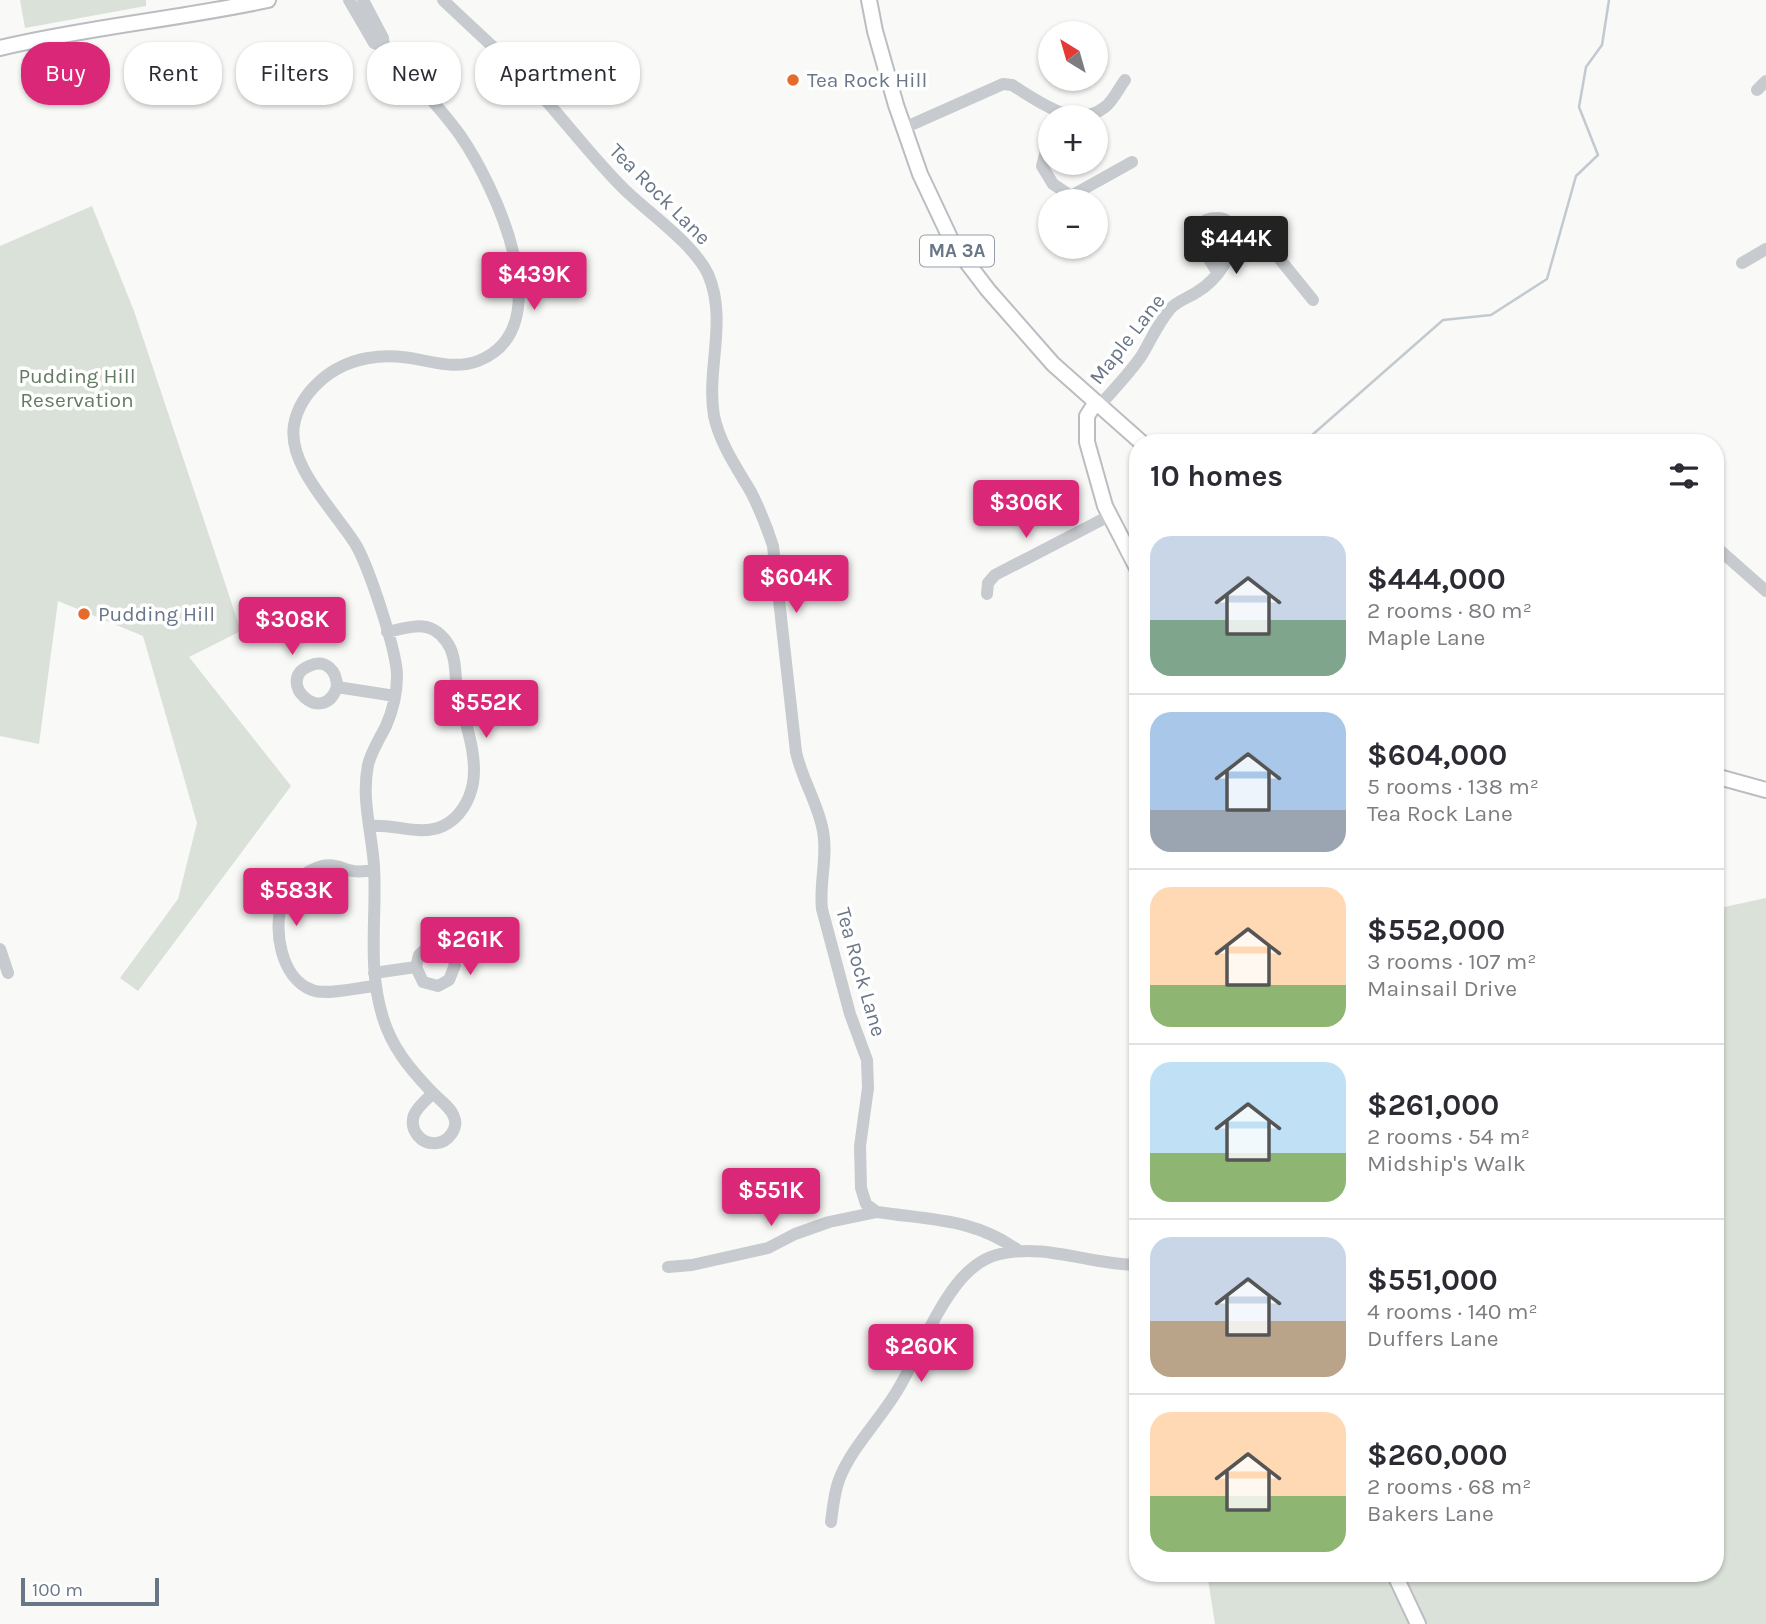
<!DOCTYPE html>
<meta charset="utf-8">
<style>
:root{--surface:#fff;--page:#f7f7f7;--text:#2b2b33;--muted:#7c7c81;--line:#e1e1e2;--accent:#db2777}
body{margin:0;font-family:Karla,sans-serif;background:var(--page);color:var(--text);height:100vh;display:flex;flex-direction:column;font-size:26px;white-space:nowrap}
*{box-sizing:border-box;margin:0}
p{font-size:23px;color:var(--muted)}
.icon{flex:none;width:38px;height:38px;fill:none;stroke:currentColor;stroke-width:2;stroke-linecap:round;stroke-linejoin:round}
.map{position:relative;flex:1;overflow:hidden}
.drawer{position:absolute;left:1129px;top:434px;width:595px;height:1148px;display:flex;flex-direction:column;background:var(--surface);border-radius:28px;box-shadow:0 2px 5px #0004}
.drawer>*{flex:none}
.guide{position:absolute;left:21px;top:42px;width:665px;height:63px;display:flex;gap:14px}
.needle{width:46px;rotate:323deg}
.buttons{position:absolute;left:1038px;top:21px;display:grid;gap:14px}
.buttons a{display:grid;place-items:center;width:70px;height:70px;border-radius:50%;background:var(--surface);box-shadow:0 2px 5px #0004;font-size:35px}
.scale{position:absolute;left:21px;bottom:18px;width:138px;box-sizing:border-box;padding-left:7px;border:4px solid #687688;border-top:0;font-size:19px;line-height:24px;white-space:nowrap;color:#687688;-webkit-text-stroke:5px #fff;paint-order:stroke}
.price{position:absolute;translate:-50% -60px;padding:0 16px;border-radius:7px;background:var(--accent);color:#fff;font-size:23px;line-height:46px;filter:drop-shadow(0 2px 4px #0008)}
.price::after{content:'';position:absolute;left:50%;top:42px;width:21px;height:16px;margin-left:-10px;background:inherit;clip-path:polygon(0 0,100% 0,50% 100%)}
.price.current{background:#222;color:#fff}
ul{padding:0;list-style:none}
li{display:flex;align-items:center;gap:21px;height:175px;padding:0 21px}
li+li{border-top:2px solid var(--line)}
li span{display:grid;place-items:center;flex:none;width:196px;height:140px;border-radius:21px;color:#555}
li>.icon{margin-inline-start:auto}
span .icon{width:84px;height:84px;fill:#fffc;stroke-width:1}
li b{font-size:30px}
h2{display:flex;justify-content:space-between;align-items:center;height:84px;padding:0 21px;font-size:30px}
.chip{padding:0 24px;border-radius:28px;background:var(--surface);box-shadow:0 2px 5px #0004;font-size:24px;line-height:63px}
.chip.current{background:var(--accent);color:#fff}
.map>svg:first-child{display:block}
</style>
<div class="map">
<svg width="1766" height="1624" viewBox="0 0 1766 1624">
<rect width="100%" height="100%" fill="#f9f9f7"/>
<path fill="#dae1d8" d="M20,0H146V6L25,28Z
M92,206L134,311L241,631L189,657L291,786L138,991L120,978L178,899L197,823L143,636L58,601L39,744L0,736V246Z
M1766,898V1624H1215L1207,1573H1715V909Z"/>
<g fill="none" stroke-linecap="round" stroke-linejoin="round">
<path stroke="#c2cad0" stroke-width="2.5" d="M1303,443L1443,320L1491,315L1547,279L1576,176L1598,155L1579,107L1586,67L1602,45L1609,0"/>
<g stroke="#babdc2" stroke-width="18">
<path id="major" d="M869,0L875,31L896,105L920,174L953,244L988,290L1053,364L1142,443
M0,48C88,27 179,19 268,0
M1096,402L1087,416V442L1105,506L1138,570
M1715,776L1766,790
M1394,1573L1418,1624"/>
</g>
<path stroke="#c7cace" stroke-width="12" d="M349,0L374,43L384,47C409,76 438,104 460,135C494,184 563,328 478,361C460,368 440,364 421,360C385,352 347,356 319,382C306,394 297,408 294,425C287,466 336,512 356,545C369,568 397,651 397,676C397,693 393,710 386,726C380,738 371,752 368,765C361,799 372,833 374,866C377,917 367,968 383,1018C392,1047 409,1068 430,1090C437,1098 451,1107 454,1117C459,1128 448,1142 437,1143C421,1145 409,1130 414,1115C417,1107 427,1099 433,1093
M363,0L383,38L384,47
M443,0C472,28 503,55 531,84C563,118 590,155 623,188C647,212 693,243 708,274C728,320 706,369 714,416C720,444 737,468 751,492C760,510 767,527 773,546L796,752C802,780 818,803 823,831C828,857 819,883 822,909L850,1014L867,1060L868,1088L860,1146L861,1188L866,1204L877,1212C930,1220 974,1218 1019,1251
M1757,90L1766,81
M904,128L1003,84L1012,85C1037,100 1075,131 1105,107C1113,101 1119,88 1125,80
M1050,136L1042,166L1053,184L1071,196L1132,162
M1233,233L1251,237L1270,247L1313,300
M1742,263L1766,249
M1100,405C1114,389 1130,373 1142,355C1151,340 1158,323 1170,309C1177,301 1188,298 1197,292C1217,280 1236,254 1233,230C1231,222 1225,218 1217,218C1181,218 1209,259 1217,272
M1715,546L1766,591
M987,594L988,583L995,575L1109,516
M337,687C323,728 274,681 309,666C326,658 337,671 337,687L395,696
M369,826C394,823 419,837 443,826C460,818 470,800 473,783C478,752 463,718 457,688C455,677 456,666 453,656C451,646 443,635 434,630C420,622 402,629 387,632
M374,870C368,871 360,872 353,871C342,869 334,863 322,866C306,870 289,885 283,901C272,928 281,979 312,990C326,996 360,987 375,986
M0,949L8,973
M374,973L416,967L423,982L438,986L449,980L455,965C451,946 432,941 419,955L416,967
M668,1267L692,1265L768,1248L795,1234L829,1222L877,1212
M831,1522C833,1508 834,1493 839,1480C851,1448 879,1421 897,1391C918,1356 932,1316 957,1284C968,1270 982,1258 1000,1254C1044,1243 1092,1265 1138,1265"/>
<use href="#major" stroke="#fff" stroke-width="14"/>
</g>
<g fill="#e66b2b" stroke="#fff" stroke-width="2.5">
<circle cx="793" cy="80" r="7"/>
<circle cx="84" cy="614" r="7"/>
</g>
<g text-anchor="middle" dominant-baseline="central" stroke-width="7" stroke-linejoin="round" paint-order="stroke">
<rect fill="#fff" stroke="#959fac" stroke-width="2" x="920" y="235.5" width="74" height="31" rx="5"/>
<g font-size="19" font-weight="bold" fill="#687688">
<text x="957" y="251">MA 3A</text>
</g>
<g font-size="21" fill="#687688" stroke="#fff" text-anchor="start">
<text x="807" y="80">Tea Rock Hill</text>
<text x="98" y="614">Pudding Hill</text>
</g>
<g font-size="21" fill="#687688" stroke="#fff">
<text transform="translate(660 194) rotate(45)">Tea Rock Lane</text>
<text transform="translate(1127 339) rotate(-52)">Maple Lane</text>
<text transform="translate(861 972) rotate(74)">Tea Rock Lane</text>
</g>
<g font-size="21" fill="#657a63" stroke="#fff">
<text x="77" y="376">Pudding Hill<tspan x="77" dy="24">Reservation</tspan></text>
</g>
</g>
</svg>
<div class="buttons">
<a><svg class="needle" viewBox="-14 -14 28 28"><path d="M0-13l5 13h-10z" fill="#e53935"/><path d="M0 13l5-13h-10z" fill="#7c7c81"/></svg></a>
<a>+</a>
<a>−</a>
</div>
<div class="scale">100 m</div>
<b class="price current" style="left:1236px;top:276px">$444K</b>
<b class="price" style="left:534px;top:312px">$439K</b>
<b class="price" style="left:1026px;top:540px">$306K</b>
<b class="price" style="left:796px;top:615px">$604K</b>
<b class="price" style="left:292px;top:657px">$308K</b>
<b class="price" style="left:486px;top:740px">$552K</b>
<b class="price" style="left:296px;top:928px">$583K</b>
<b class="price" style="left:470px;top:977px">$261K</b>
<b class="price" style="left:771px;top:1228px">$551K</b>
<b class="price" style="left:921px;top:1384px">$260K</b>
<div class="guide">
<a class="chip current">Buy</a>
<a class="chip">Rent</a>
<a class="chip">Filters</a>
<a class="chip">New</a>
<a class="chip">Apartment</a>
</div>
<section class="drawer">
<h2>10 homes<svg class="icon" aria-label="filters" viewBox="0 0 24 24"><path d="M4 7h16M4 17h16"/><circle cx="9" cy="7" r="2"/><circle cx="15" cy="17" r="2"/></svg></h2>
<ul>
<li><span style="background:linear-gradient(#c9d6e8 60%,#7fa58c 0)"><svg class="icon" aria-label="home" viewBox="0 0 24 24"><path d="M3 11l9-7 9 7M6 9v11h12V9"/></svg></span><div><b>$444,000</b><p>2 rooms · 80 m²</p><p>Maple Lane</p></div></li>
<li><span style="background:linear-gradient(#a9c7e8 70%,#9aa5b1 0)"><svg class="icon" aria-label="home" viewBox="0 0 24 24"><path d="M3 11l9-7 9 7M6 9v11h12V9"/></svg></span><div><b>$604,000</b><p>5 rooms · 138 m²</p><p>Tea Rock Lane</p></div></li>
<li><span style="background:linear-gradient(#ffd9b3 70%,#8fb573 0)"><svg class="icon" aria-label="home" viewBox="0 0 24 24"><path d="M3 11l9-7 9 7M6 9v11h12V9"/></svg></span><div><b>$552,000</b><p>3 rooms · 107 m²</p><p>Mainsail Drive</p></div></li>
<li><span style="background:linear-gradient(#bfe0f5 65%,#8fb573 0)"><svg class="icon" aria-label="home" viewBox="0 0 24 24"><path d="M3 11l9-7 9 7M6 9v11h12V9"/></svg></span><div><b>$261,000</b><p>2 rooms · 54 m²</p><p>Midship's Walk</p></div></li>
<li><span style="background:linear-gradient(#c9d6e8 60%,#b9a48a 0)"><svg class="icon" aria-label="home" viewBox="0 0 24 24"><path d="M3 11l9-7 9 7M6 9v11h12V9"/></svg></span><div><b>$551,000</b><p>4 rooms · 140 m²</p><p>Duffers Lane</p></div></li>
<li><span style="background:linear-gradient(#ffd9b3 60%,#8fb573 0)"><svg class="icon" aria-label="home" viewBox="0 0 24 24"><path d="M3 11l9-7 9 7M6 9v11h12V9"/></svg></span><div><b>$260,000</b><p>2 rooms · 68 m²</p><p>Bakers Lane</p></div></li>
</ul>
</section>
</div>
